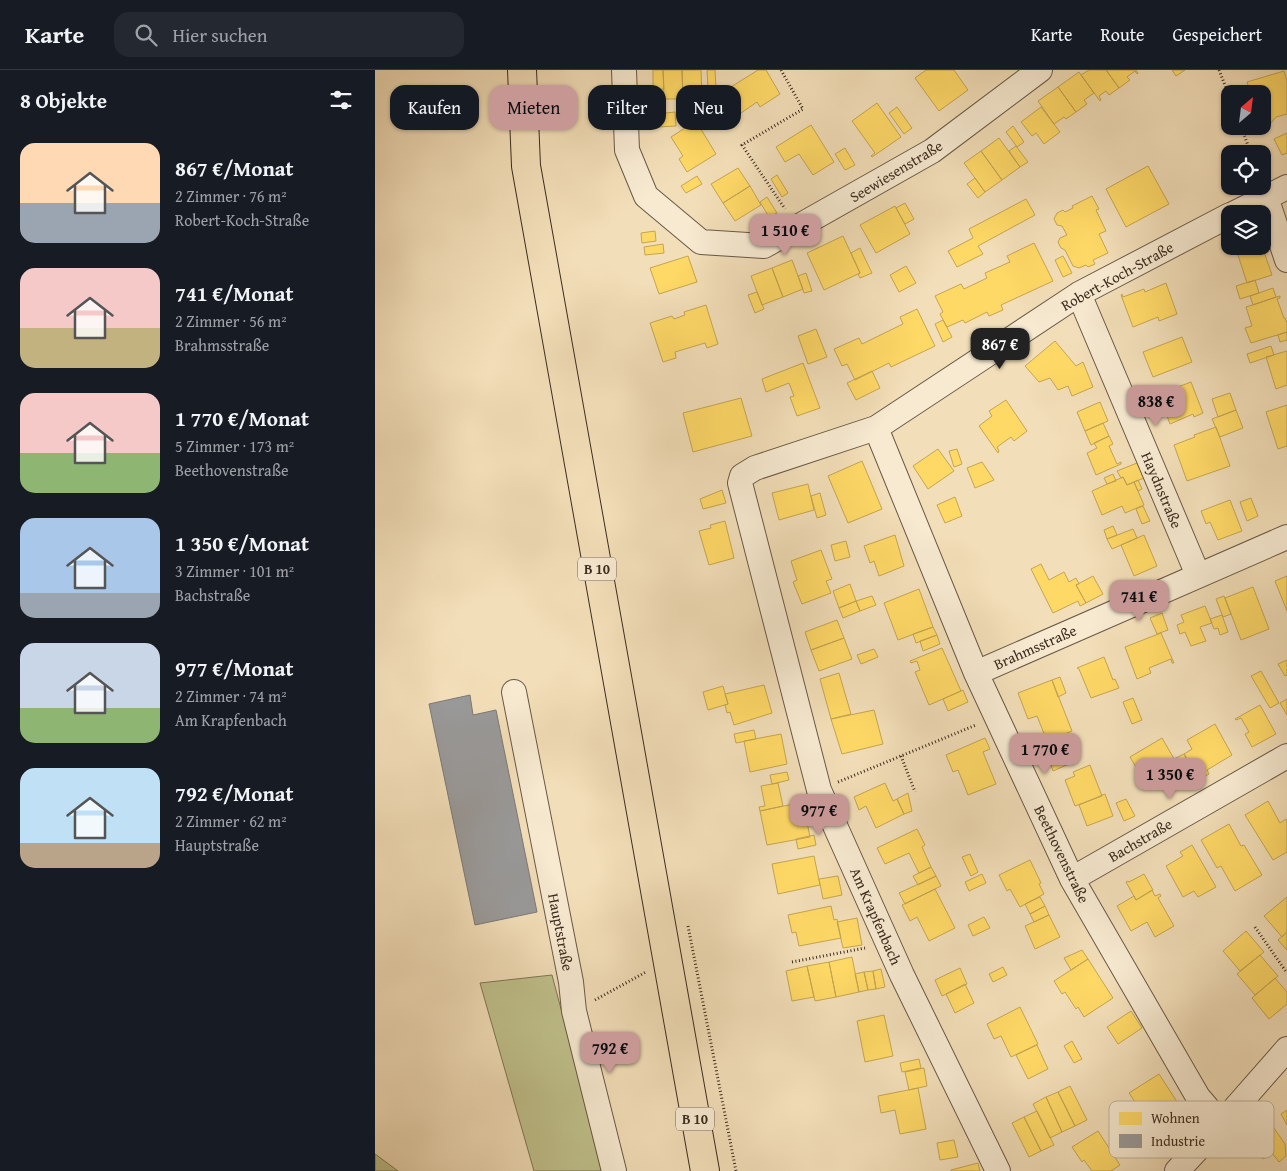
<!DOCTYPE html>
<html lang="de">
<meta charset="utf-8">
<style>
:root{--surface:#171b24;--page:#242831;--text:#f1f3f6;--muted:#9ea1a6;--line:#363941;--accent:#c59692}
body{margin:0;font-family:"Gentium Book Plus",serif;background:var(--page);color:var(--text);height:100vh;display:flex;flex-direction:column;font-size:19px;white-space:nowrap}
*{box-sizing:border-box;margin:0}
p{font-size:16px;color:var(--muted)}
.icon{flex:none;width:28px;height:28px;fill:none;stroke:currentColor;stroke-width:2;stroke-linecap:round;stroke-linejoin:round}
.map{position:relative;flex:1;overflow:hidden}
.side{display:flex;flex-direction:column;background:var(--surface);width:375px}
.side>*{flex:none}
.top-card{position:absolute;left:15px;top:15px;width:475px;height:45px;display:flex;gap:10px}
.needle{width:32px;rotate:28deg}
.buttons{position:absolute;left:846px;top:15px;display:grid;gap:10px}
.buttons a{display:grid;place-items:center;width:50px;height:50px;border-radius:10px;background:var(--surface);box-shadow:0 1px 4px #0004;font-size:25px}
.price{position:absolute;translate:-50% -42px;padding:0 11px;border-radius:10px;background:var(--accent);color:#111;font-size:16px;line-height:32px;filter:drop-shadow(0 1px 2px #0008)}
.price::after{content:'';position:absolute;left:50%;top:30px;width:15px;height:11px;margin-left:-8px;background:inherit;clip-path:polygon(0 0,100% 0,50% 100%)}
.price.active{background:#222;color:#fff}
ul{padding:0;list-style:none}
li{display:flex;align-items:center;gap:15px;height:125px;padding:0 20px}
li span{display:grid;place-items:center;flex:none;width:140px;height:100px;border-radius:15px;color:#555}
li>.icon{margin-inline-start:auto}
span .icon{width:60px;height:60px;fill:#fffc;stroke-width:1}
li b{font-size:21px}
h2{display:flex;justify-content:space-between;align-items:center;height:60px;padding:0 20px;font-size:21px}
.chip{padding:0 18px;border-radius:15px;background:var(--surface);box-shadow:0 1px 4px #0004;font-size:18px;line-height:45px}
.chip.active{background:var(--accent);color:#111}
header{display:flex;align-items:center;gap:30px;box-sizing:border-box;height:70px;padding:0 25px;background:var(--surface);border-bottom:1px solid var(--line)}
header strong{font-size:24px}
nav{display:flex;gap:28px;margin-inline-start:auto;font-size:18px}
.search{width:350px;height:45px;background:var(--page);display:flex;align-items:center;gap:12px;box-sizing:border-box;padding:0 18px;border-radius:15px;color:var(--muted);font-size:19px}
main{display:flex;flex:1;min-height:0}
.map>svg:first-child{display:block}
</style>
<header>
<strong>Karte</strong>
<div class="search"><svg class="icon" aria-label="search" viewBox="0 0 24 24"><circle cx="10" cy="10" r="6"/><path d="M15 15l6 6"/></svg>Hier suchen</div>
<nav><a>Karte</a><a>Route</a><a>Gespeichert</a></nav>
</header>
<main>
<section class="side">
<h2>8 Objekte<svg class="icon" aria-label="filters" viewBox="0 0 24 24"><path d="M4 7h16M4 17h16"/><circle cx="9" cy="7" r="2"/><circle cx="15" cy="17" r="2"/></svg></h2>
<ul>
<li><span style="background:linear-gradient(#ffd9b3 60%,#9aa5b1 0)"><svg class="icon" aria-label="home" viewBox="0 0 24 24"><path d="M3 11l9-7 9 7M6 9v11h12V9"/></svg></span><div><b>867 €/Monat</b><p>2 Zimmer · 76 m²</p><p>Robert-Koch-Straße</p></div></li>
<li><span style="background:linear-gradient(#f6c9c9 60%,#c2b280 0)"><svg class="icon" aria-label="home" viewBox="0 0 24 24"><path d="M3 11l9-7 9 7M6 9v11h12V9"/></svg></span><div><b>741 €/Monat</b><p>2 Zimmer · 56 m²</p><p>Brahmsstraße</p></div></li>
<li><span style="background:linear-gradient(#f6c9c9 60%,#8fb573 0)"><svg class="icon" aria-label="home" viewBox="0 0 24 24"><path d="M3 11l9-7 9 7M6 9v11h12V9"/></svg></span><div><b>1 770 €/Monat</b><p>5 Zimmer · 173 m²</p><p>Beethovenstraße</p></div></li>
<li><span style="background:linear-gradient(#a9c7e8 75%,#9aa5b1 0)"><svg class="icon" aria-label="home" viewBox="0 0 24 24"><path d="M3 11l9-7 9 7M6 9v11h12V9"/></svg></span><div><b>1 350 €/Monat</b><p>3 Zimmer · 101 m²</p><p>Bachstraße</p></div></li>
<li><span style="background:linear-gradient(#c9d6e8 65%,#8fb573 0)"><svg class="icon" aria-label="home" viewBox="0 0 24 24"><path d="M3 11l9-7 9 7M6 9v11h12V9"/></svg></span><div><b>977 €/Monat</b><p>2 Zimmer · 74 m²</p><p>Am Krapfenbach</p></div></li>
<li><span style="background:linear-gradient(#bfe0f5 75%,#b9a48a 0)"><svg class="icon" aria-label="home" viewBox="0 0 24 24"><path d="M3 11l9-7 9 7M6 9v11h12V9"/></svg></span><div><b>792 €/Monat</b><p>2 Zimmer · 62 m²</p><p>Hauptstraße</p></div></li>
</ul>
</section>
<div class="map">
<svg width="912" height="1101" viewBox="0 0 912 1101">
<rect width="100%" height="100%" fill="#f2deb8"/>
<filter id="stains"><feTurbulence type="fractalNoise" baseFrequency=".004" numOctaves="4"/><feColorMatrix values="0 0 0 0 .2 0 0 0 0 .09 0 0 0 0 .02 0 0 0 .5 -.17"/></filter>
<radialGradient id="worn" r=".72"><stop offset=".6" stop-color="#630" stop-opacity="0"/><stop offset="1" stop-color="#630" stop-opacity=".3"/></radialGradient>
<path fill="#bfc08b" stroke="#7e7656" d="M177,905L229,1101H159L105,913Z
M0,1084L23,1101H0Z"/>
<path fill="#ffd966" stroke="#c4a551" d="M278,0H288L289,19H278Z
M288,0H307L308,29H289Z
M307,0H326L327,28L308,29Z
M332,0H340L341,19H333Z
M383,0H391L405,24L385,37L382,32L366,43L351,20Z
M551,0H579L593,20L564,41L540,8Z
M714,0H731L744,18L734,25L731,21L724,26L726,30L725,31L706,5Z
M731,0H761L763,3L762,4L760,1L752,7L755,10L744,18Z
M797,0H810L801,6Z
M909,1L912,11V44L901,47L897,52L890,54L888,53V24H876L872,12Z
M704,2L719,23L709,30L712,34L701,42L683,17Z
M683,17L701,42L691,49L689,47L679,54L663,31Z
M502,33L526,67L497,87L496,86L500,83L477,51Z
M522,37L537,58L529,64L514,43Z
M666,37L685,62L669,74L661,63L657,66L646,52Z
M300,42L301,56L283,57L282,44Z
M321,51L341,84L312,102L304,89L308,86L296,67Z
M436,55L459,92L438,105L424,84L410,92L401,77Z
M638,56L649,72L642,77L631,62Z
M912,63V83L907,85L899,69Z
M624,68L645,97L627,110L606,81Z
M641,76L653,92L645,97L634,81Z
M470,78L480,95L470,100L460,84Z
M606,81L627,110L610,122L589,93Z
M773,96L794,134L751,157L731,119Z
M363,98L375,116L348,133L336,114Z
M402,105L413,123L407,127L396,109Z
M322,106L327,114L311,123L306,116Z
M600,108L610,122L603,128L592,114Z
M375,116L386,135L360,151L348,133Z
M717,126L724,139L721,140L731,161L724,164L733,183L718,190L720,194L713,197L711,195L704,198L698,196L690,180L686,178L683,172L685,168L692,165L687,156L682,155L679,149L682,143L688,140L690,142L698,138L697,136Z
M392,127L402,143L394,147L385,132Z
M651,129L660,145L603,176L608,184L582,197L573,181L598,168L594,159Z
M530,133L539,149L530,154L521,138Z
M520,136L535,164L501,183L485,155Z
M280,161L281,171L267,173L266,163Z
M468,166L485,203L449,220L432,183Z
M659,173L678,211L626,235L628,240L614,246L612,242L590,253L588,250L572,257L565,244L568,242L560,226L586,214L589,219L612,208L610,203L635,192L632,186Z
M288,174L289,183L270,185L269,177Z
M880,176H887L897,205L872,213L862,182Z
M485,178L497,203L485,208L483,204L485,203L476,183Z
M313,186L322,212L284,224L275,198Z
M688,186L697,203L688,207L680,190Z
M417,190L428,219L408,227L397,198Z
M531,196L541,213L524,222L515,205Z
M397,198L408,227L387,235L376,206Z
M431,203L437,221L429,223L423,206Z
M880,210L884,223L865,229L861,216Z
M791,213L802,244L784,251L783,247L758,257L746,225L747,224L748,227L769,219L770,222Z
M898,218L901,227L878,235L875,226Z
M382,222L389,239L380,243L373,225Z
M905,226V228L902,229L909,248H910L912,253V262L876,273L870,258L877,256L871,237Z
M331,235L343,274L332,278L330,273L300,282L301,288L288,292L275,253L297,246L299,249L310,245L309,242Z
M542,239L560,276L516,297L514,293L480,310L472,294L467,296L459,279L484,268L487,274L528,254L525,247Z
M568,250L577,267L568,272L560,254Z
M441,259L452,287L433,294L423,266Z
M912,262V270L905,272L903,265Z
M807,267L817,292L778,307L768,282Z
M680,271L701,296L708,292L718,317L697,326L693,316L683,320L675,308L664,312L650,296Z
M896,276L899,285L875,293L872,284Z
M912,281V315L901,319L891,287Z
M428,293L445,338L422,346L415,327L419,326L414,313L391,322L387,309Z
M497,301L505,318L481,330L472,313Z
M816,312L828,343L819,347L818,344L795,354L784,324Z
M855,323L861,340L843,347L837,329Z
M366,328L377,366L318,382L308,343Z
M631,330L652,361L639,371L636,367L622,377L624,381L623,383L604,356L617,346L614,341Z
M725,332L733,351L710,361L702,342Z
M912,335V376L903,379L891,342Z
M861,340L868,358L845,367L837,349Z
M728,353L734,366L716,375L710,361Z
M841,357L855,396L812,411L799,375L820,367L819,365Z
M734,366L738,374L734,376L742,394L746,392V394L721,405L712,383L722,378L719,373Z
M563,379L579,401L553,419L538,396Z
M582,379L587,394L579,397L574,381Z
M487,391L507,439L473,453L453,406Z
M607,392L619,410L600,418L592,398Z
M762,393L769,408L752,415L748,407L746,408L742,401Z
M738,404L741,411L732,414L729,408Z
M748,407L752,415L759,412L769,435L750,443L747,436L727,445L717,421Z
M763,410L767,419L763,421L759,412Z
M433,414L439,440L404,450L397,423Z
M347,420L351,433L328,439L325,429Z
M445,423L451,445L442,448L436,426Z
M580,427L587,446L570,453L562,435Z
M876,428L883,446L872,451L865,432Z
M855,430L867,461L843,470L835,452L831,454L826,441Z
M768,436L775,451L767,454L761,439Z
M350,451L359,488L334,495L324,461L336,458L335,455Z
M738,456L742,465L732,469L729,460Z
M758,459L762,468L737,479L732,469Z
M520,465L529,496L504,506L499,491L495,493L489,476Z
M769,465L782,496L759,506L746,475Z
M471,471L475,487L460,491L456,475Z
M446,480L457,509L451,511L456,523L427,534L418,512L422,510L416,491Z
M666,494L674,510L689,502L694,512L701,508L704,514L701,515L711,533L705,536L703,531L678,543L656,499Z
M718,506L728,524L711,533L701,515Z
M912,506V541L900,511Z
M475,514L481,531L464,538L458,521Z
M878,517L894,559L866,570L850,528Z
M544,519L558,557L523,570L509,533Z
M497,526L501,535L485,541L481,531Z
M849,526L856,544L848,547L841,529Z
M481,531L485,541L468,548L464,538Z
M830,536L837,553L825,557L831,571L816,576L810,562L805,564L802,555L809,552L806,545Z
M787,543L793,560L782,564L775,548Z
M847,545L853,562L845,565L843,558L839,559L835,549Z
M462,550L469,568L436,580L430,562Z
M558,557L562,565L541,573L538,564Z
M786,563L799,593H797L796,589L774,598L776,603L762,609L750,577Z
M562,565L565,574L548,581L545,571Z
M469,568L477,589L444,601L436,580Z
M567,578L586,621L554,635L540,602L545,600L542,591L536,593L535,591Z
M499,579L503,587L486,594L482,585Z
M729,587L738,610L740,609L744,618L716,628L704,599L702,598Z
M912,590V605L910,606L903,594Z
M886,601L904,633L895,638L876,606Z
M464,603L476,644L456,649L445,609Z
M685,607L691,623L683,627L677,610Z
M677,610L697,661L672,671L662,646L653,649L643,623Z
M389,615L397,643L359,655L355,642L352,643L350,635L353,634L350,624Z
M348,616L353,634L333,640L328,622Z
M588,620L593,632L573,641L568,629Z
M758,628L767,650L757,654L748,632Z
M912,629V645L905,633Z
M885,635L901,664L877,677L870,664L874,662L866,648L861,650L860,649Z
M499,640L508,674L467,684L456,649Z
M840,654L857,685L832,700L834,704L823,710L809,684L817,679L812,670Z
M379,660L381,669L361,673L359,664Z
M406,664L412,694L375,702L369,671Z
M610,668L615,679L608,682L621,714L593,725L583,700L578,702L571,685Z
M787,668L809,706L783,720L770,695L762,699L755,687Z
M809,684L823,710L814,715L799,689Z
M692,685L696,693L678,701L675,692Z
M715,695L727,726L700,736L690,710L700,706L698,702Z
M412,702L414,710L397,714L395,705Z
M403,713L408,736L385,741L384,737L390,736L386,716Z
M510,713L518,731L522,729L529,744L501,758L491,736L484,740L479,727Z
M533,723L537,741L529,744L522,729Z
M730,724L738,746L712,756L704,735Z
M751,729L760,746L749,751L741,733Z
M893,731L905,753L911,749L912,752V782L898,790L870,745Z
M428,732L435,767L392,775L385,741Z
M854,754L866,776L869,775L887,805L860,821L846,796L842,798L826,770Z
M542,759L550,775L547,777L556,797L544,803L534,783L510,794L502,778Z
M439,765L441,775L423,779L421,769Z
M817,775L841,817L823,827L819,821L808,827L791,796L808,786L805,782Z
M595,784L603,802L596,806L587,787Z
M439,786L445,815L403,824L397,794Z
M655,790L666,813L664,814L669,824L645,837L635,819L632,821L624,805Z
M556,797L561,806L543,815L538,806Z
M607,804L611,813L594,821L590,812Z
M769,804L778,820L761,830L751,812L753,811L754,812Z
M463,806L467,825L448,829L444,809Z
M561,806L566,816L530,834L524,823Z
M560,819L580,858L554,871L542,847L535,851L527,835Z
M777,820L780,826L785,824L786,826L783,828L799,856L780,867L772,852L756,861L742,836L759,826L761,830Z
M665,827L670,836L655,844L650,834Z
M912,827V862L907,867L889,846Z
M456,836L459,850L462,849L466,868L424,876L421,862L417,863L413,845Z
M670,836L674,845L659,852L655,844Z
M674,845L685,867L660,879L650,856Z
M609,847L615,858L598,866L593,855Z
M482,848L487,875L468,878L462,852Z
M871,861L889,882L865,901L848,881Z
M912,862V880L903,870Z
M707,880L713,889L696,900L689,888Z
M885,885L903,906L880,925L862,904Z
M477,887L484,922L461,927L454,892Z
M713,889L738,928L709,947L703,937L701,939L690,922L687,924L679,911Z
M454,892L461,927L440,931L432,896Z
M432,896L439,927L417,931L411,901Z
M628,897L632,905L618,912L614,904Z
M585,898L592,914L567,926L560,910Z
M506,899L510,917L501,919L498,901Z
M498,901L501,919L493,920L489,902Z
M489,902L493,920L484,922L480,904Z
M900,908L912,922V934L894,949L877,928Z
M590,914L599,933L580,943L571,924Z
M645,937L663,974L636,987L626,966L619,969L612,954Z
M756,941L767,958L743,974L732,957Z
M509,945L518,986L490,992L482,951Z
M697,971L707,989L699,993L689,976Z
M662,975L673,999L653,1009L641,985Z
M544,989L546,998L527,1002L525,993Z
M549,998L552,1016L534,1020L530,1002Z
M784,1004L808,1041L782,1058L765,1032L762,1035L754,1023Z
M695,1016L712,1050L700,1056L683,1022Z
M543,1018L551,1059L525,1064L520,1040L506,1043L503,1026Z
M683,1022L700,1056L687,1062L671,1027Z
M671,1027L687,1062L675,1068L658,1034Z
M912,1040V1055L906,1044Z
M662,1041L679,1075L666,1081L649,1047Z
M649,1047L666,1081L654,1087L637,1053Z
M894,1051L910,1074L911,1086L904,1092L897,1083L888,1089L872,1066Z
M723,1061L745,1095L736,1101H717L709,1090L707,1092L697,1077Z
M579,1070L583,1087L565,1090L562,1073Z
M603,1093L605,1101H576V1100Z"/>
<path fill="#999" stroke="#7d7875" d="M95,625L98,645L121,640L162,842L100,855L54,634Z"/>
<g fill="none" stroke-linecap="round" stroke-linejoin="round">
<g stroke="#6a5846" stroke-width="26">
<path id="minor" d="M249,0L252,80L271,126L326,172L389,176L557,81L665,0
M891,127L912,190
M858,144L912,117
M704,224L823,505
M501,358L601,603L697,809L823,1027L835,1041L848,1052
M601,603L912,467
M139,622L196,912L199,941L239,1101
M697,809L912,686
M623,1101L527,905L444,720L365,413L367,406L380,398L501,358L704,224L855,145
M802,1101L848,1052L912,979"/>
</g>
<g stroke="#3c2c20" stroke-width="30">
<path id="major" d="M147,0L151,96L330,1101"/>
</g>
<path stroke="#3c2c20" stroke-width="3" stroke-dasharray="1 2.5" stroke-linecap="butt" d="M406,0L428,39L367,75L410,139
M844,0L855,28
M866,56L876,84
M526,686L540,722
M463,712L601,655
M313,856L361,1101
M880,857L912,903
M417,892L490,878
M220,930L271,902"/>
<use href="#minor" stroke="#f7ead1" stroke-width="24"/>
<use href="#major" stroke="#f2deb8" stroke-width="28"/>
</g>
<g text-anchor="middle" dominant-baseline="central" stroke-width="5" stroke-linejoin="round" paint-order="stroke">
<g fill="#f7ead1" stroke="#746555" stroke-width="1">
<rect x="203" y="487.5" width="38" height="23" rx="4"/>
<rect x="301" y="1037.5" width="38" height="23" rx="4"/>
</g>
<g font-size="14" font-weight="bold" fill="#3c2c20">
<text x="222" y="499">B 10</text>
<text x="320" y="1049">B 10</text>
</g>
<g font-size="15" fill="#3c2c20" stroke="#f7ead1">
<text transform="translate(521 101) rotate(-31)">Seewiesenstraße</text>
<text transform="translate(742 206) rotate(-29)">Robert-Koch-Straße</text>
<text transform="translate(787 420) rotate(67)">Haydnstraße</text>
<text transform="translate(660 577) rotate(-24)">Brahmsstraße</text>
<text transform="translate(765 770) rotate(-30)">Bachstraße</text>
<text transform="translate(687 784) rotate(64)">Beethovenstraße</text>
<text transform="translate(501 846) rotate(66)">Am Krapfenbach</text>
<text transform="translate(186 862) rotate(79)">Hauptstraße</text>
</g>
</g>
<rect x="734" y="1031" width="165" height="57" rx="8" fill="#f7ead1" stroke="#bfb19c" stroke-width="1"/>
<rect x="744" y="1042" width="23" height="13" fill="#ffd966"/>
<rect x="744" y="1064" width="23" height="14" fill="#999"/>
<g font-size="14" fill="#3c2c20">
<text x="776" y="1053">Wohnen</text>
<text x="776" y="1076">Industrie</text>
</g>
<rect width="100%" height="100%" filter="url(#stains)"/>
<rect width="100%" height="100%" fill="url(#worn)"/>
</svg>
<div class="buttons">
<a><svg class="needle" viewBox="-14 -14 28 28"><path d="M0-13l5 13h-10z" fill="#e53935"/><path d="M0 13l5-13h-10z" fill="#9ea1a6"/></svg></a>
<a><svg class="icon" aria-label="locate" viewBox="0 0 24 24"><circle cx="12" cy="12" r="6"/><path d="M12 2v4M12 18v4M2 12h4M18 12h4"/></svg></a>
<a><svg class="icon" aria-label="layers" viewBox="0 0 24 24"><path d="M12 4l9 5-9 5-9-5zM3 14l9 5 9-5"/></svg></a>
</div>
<b class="price" style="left:410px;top:186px">1 510 €</b>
<b class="price active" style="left:625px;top:300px">867 €</b>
<b class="price" style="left:781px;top:357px">838 €</b>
<b class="price" style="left:764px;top:552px">741 €</b>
<b class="price" style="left:670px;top:705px">1 770 €</b>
<b class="price" style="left:795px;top:730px">1 350 €</b>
<b class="price" style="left:444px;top:766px">977 €</b>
<b class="price" style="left:235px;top:1004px">792 €</b>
<div class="top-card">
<a class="chip">Kaufen</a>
<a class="chip active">Mieten</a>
<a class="chip">Filter</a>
<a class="chip">Neu</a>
</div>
</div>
</main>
